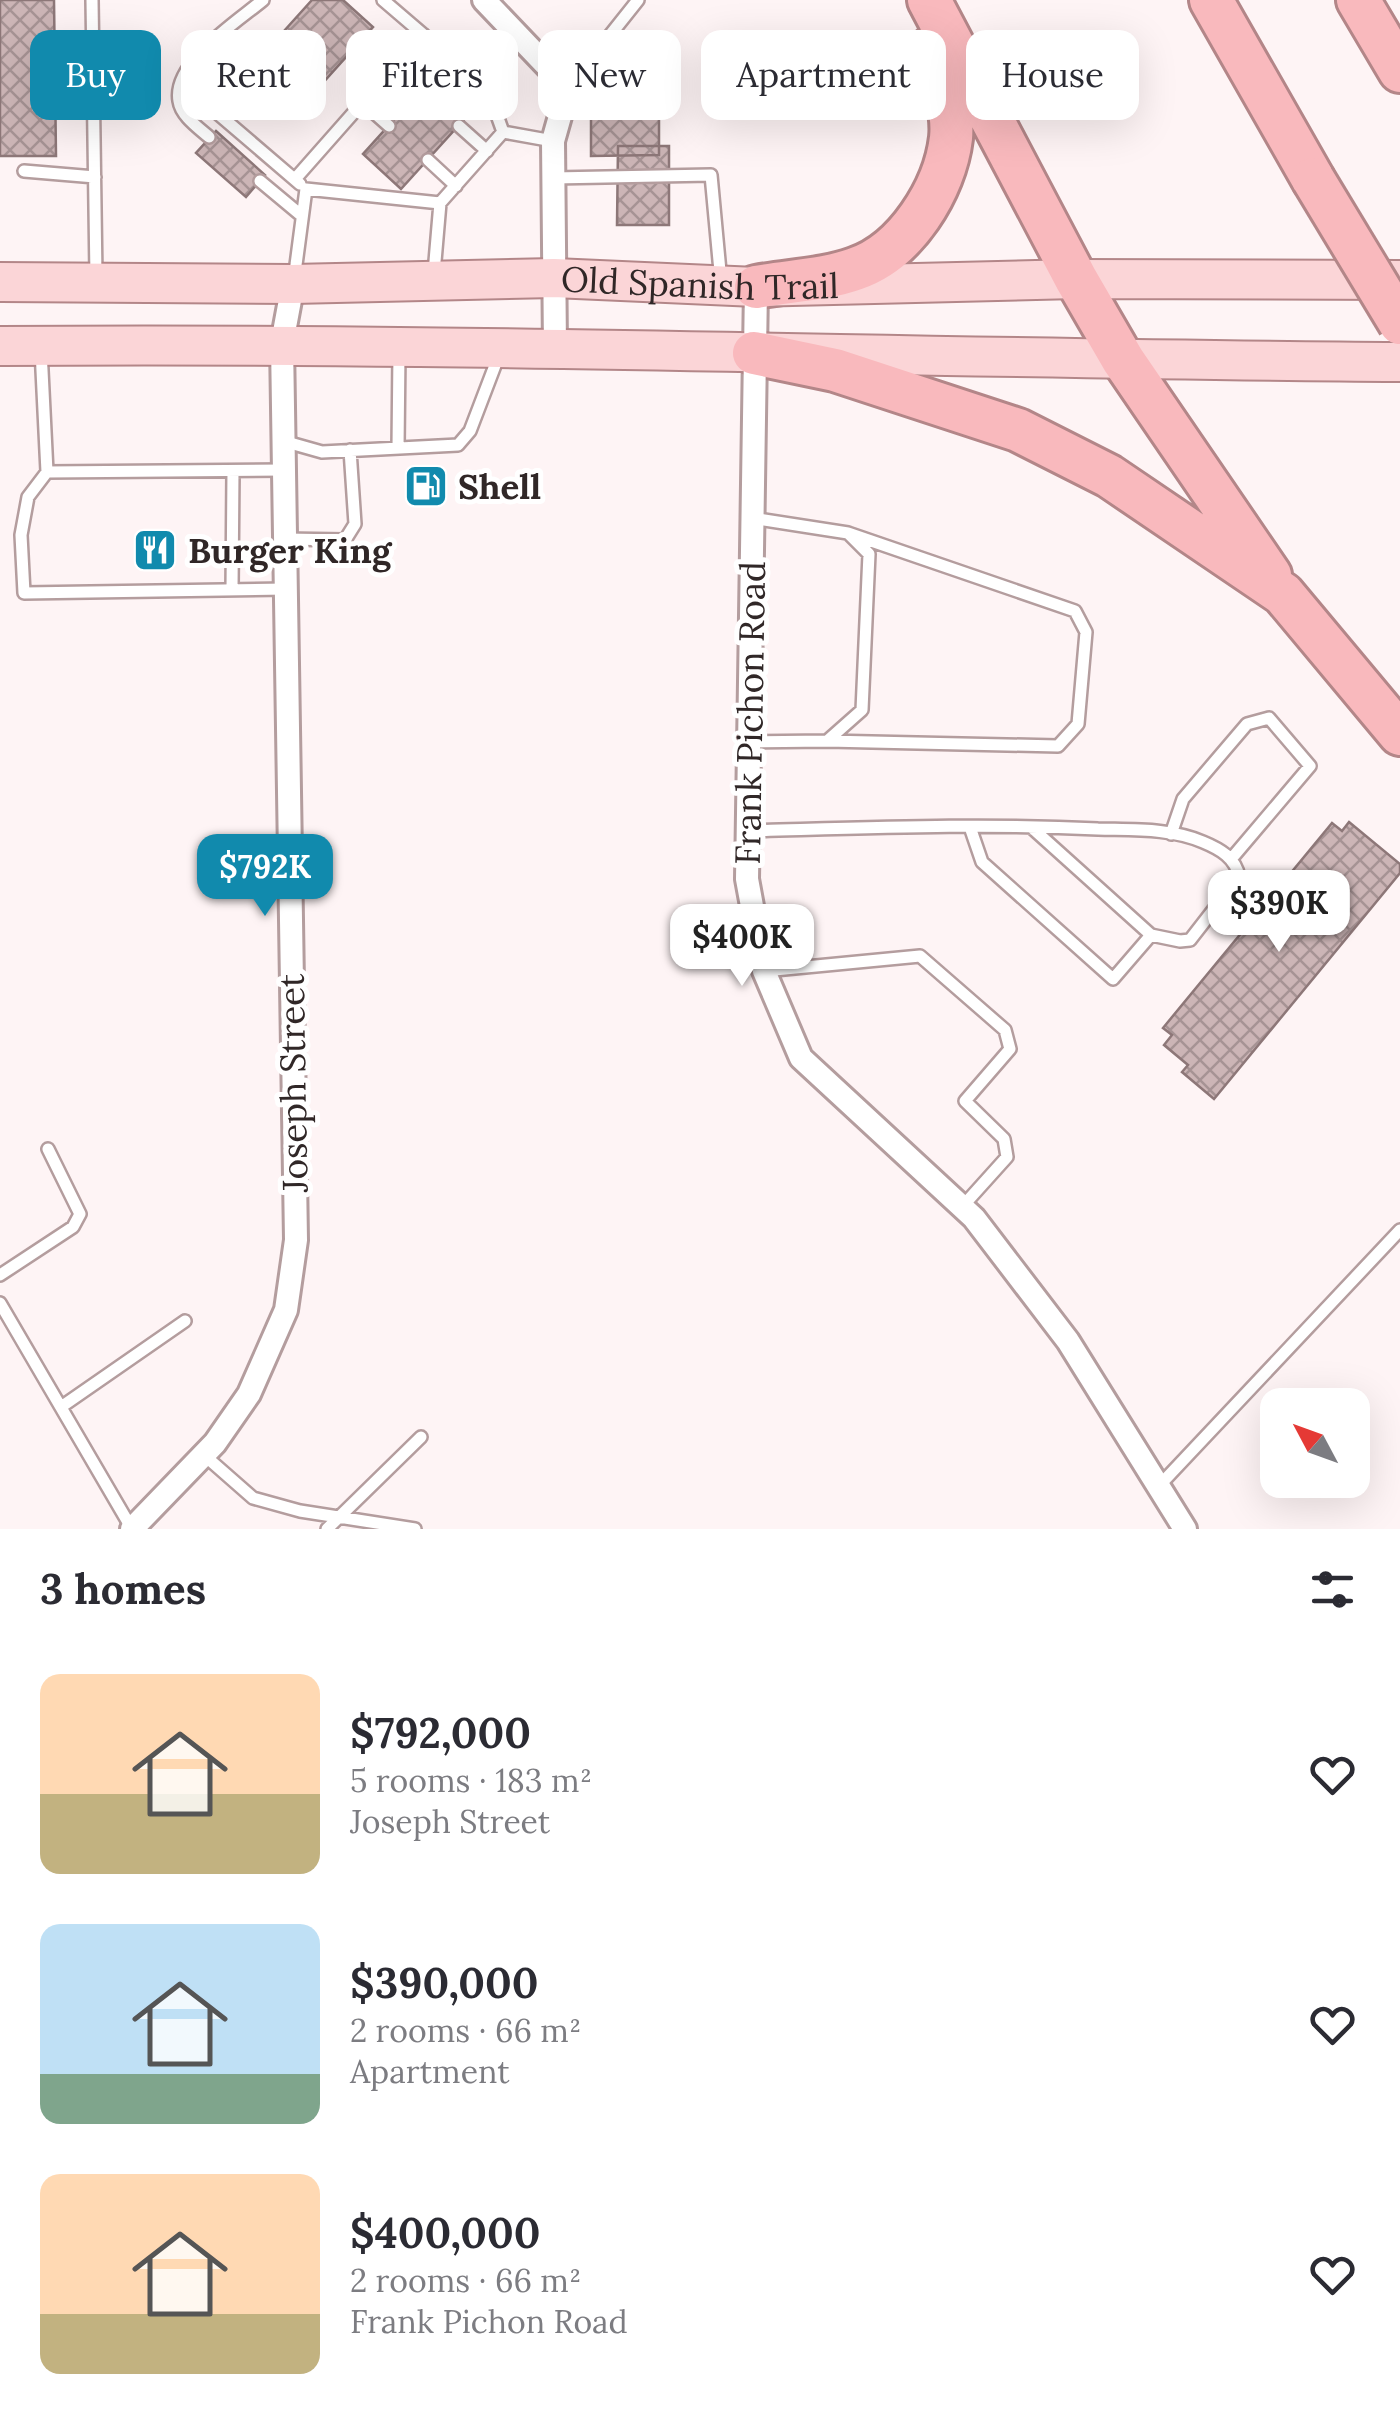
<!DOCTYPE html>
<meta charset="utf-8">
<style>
:root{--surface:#fff;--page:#f2f2f3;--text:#2b2b33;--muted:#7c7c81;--accent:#118aad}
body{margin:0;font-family:Lora,serif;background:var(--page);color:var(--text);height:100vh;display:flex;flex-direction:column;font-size:38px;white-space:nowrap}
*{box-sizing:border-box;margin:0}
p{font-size:32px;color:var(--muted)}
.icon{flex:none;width:55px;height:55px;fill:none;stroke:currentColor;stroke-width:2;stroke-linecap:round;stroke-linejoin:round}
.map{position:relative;height:1529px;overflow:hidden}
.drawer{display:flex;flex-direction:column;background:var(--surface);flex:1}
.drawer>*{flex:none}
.guide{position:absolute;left:30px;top:30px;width:1340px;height:90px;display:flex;gap:20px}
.needle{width:65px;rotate:311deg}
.tools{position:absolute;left:1260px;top:1388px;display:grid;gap:20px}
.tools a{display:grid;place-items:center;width:110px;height:110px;border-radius:20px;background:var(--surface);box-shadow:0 10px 40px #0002;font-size:50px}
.price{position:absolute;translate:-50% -85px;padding:0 22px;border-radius:20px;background:#fff;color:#222;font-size:32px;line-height:65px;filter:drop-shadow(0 2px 5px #0008)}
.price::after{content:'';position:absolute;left:50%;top:60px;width:30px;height:22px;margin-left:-15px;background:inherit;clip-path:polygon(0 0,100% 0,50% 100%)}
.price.on{background:var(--accent);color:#fff}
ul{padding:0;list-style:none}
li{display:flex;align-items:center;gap:30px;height:250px;padding:0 40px}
li span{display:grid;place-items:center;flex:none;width:280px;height:200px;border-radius:20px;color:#555}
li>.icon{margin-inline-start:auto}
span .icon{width:120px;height:120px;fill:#fffc;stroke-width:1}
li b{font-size:42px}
h2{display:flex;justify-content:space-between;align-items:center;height:120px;padding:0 40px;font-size:42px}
.pill{padding:0 35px;border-radius:20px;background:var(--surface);box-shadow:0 10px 40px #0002;font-size:35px;line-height:90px}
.pill.on{background:var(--accent);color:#fff}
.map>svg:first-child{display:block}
</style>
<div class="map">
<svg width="1400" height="1529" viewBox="0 0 1400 1529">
<defs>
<pattern id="building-cross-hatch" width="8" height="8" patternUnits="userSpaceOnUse" patternTransform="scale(2.5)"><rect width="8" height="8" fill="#ccb5b6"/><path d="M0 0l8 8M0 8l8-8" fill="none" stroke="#a69394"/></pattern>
</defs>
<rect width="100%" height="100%" fill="#fef4f5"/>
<path fill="url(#building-cross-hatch)" stroke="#8d7778" stroke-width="2.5" d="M0,0H54L56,156H0Z
M312,0H343L373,27L294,115L247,72Z
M438,71L477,105L401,189L363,154Z
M659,107V155L591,156V108Z
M216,131L265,175L246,197L196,153Z
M618,146H669V225H617Z
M1349,822L1400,864V873L1214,1099L1182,1072L1188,1065L1164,1045L1172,1035L1163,1028L1332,823L1342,831Z"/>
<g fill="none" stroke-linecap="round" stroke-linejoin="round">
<g stroke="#b49d9e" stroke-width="16">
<path id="service" d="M92,0L96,277
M383,0L488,90L503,132
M393,68L419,92
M182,83L300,184
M568,88L638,0
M363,103L389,126
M459,126L487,151
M209,137C199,128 181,116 179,101C172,63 238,21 263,0
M428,160L456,186
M24,171L95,177
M553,178L711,175L721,282
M295,179L423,34
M260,181L302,216
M434,273L440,203L503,132L553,141
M294,280L306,189L440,203
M41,350L47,472L28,497L21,535L24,593L286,589
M283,441L322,452L458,445L470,431L499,355
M398,448L399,352
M47,472L284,470
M285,539L345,540L355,524L350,450
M232,590L233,471
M827,741L1058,746L1078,724L1086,632L1075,611L848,533
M749,742L827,741L862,710L869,554L848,533L752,518
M970,827L982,862L1113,979L1151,935
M748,831C864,828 982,823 1098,829C1132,830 1171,828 1203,842C1220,849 1236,858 1239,877L1190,940L1180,941L1151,935L1031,827
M1171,834L1183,799L1247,724L1269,718L1310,766L1232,858
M764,971L920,956L1005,1030L1010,1049L965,1101L1004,1139L1007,1157L962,1207
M0,1275L73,1227L80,1214L48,1149
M0,1303L132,1529
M61,1407L185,1321
M204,1455L253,1498L300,1511L415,1529
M1158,1487L1400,1230
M327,1529L421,1437"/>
</g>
<g stroke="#b49d9e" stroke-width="28">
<path id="minor" d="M484,0L568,88L553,141L555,348
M756,287L747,879L764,971L801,1058L974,1218L1068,1341L1185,1529
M132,1529L215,1443L249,1394L286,1310L296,1240L282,343L293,284"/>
</g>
<g stroke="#b38688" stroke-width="42">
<g id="primary">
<path id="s1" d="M0,282L293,284L554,278L756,287L1076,279L1400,280"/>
<path d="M0,346C467,342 933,359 1400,362"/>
</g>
</g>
<g stroke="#b38688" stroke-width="48">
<path id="motorway" d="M929,0L1076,279L1123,360L1270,575
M1211,0L1313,179
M1358,0L1400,71
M756,287C788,281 825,280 855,269C906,252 945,189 951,138C954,108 941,76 931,48
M754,353L835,370L1018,430L1109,476L1283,594L1400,734"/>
</g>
<use href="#service" stroke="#fff" stroke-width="11"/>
<use href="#minor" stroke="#fff" stroke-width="22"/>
<use href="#primary" stroke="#fbd5d7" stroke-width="38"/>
<use href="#motorway" stroke="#f9b9bd" stroke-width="42"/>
<g stroke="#b38688" stroke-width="48" stroke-linecap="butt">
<path id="motorway-bridge" d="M1313,179L1400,323"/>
</g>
<use href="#motorway-bridge" stroke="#f9b9bd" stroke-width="42"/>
</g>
<defs>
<g id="fuel-square" transform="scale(2.25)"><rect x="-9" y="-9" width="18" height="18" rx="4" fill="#118aad" stroke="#fff"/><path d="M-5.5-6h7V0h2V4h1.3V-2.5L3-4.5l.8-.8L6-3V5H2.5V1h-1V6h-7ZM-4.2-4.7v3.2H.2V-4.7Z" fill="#fff"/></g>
<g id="restaurant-square" transform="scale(2.25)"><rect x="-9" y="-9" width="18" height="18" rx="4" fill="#118aad" stroke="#fff"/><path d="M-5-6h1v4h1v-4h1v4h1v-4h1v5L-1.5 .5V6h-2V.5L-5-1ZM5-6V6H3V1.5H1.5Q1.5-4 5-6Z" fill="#fff"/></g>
</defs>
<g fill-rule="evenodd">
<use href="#fuel-square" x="426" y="486"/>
<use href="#restaurant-square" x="155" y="550"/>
</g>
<g text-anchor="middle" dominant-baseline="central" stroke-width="10" stroke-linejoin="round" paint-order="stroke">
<g font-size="35" fill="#302727" stroke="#fff">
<text stroke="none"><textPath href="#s1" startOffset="700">Old Spanish Trail</textPath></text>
<text transform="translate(750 713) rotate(-89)">Frank Pichon Road</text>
<text transform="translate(293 1083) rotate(-91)">Joseph Street</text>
</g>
<g font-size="35" font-weight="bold" fill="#302727" stroke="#fff" text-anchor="start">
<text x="458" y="486">Shell</text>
<text x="188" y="550">Burger King</text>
</g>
</g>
</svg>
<div class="tools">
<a><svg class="needle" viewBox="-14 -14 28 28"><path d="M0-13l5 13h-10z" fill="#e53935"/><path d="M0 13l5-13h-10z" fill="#7c7c81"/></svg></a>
</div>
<b class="price on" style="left:265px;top:919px">$792K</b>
<b class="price" style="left:1279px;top:955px">$390K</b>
<b class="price" style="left:742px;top:989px">$400K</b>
<div class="guide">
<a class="pill on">Buy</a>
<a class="pill">Rent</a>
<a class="pill">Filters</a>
<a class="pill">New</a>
<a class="pill">Apartment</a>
<a class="pill">House</a>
</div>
</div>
<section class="drawer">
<h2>3 homes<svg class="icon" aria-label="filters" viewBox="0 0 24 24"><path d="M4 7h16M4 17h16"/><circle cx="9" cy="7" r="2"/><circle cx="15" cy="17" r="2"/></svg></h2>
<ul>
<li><span style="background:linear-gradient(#ffd9b3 60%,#c2b280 0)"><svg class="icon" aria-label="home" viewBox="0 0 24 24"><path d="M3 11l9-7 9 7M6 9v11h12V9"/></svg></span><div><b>$792,000</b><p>5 rooms · 183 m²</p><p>Joseph Street</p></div><svg class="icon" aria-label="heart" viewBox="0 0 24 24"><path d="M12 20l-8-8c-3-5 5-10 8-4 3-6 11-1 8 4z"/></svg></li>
<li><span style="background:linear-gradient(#bfe0f5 75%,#7fa58c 0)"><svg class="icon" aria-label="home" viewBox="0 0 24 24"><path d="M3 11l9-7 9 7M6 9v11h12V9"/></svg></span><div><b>$390,000</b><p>2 rooms · 66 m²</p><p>Apartment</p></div><svg class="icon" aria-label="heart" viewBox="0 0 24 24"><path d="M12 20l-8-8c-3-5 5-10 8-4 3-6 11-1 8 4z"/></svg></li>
<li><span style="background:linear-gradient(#ffd9b3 70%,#c2b280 0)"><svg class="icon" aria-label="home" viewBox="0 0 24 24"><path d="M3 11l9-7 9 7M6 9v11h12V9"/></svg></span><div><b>$400,000</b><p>2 rooms · 66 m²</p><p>Frank Pichon Road</p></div><svg class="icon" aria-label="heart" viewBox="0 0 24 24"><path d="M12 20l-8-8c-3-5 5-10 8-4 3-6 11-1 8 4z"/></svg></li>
</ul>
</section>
